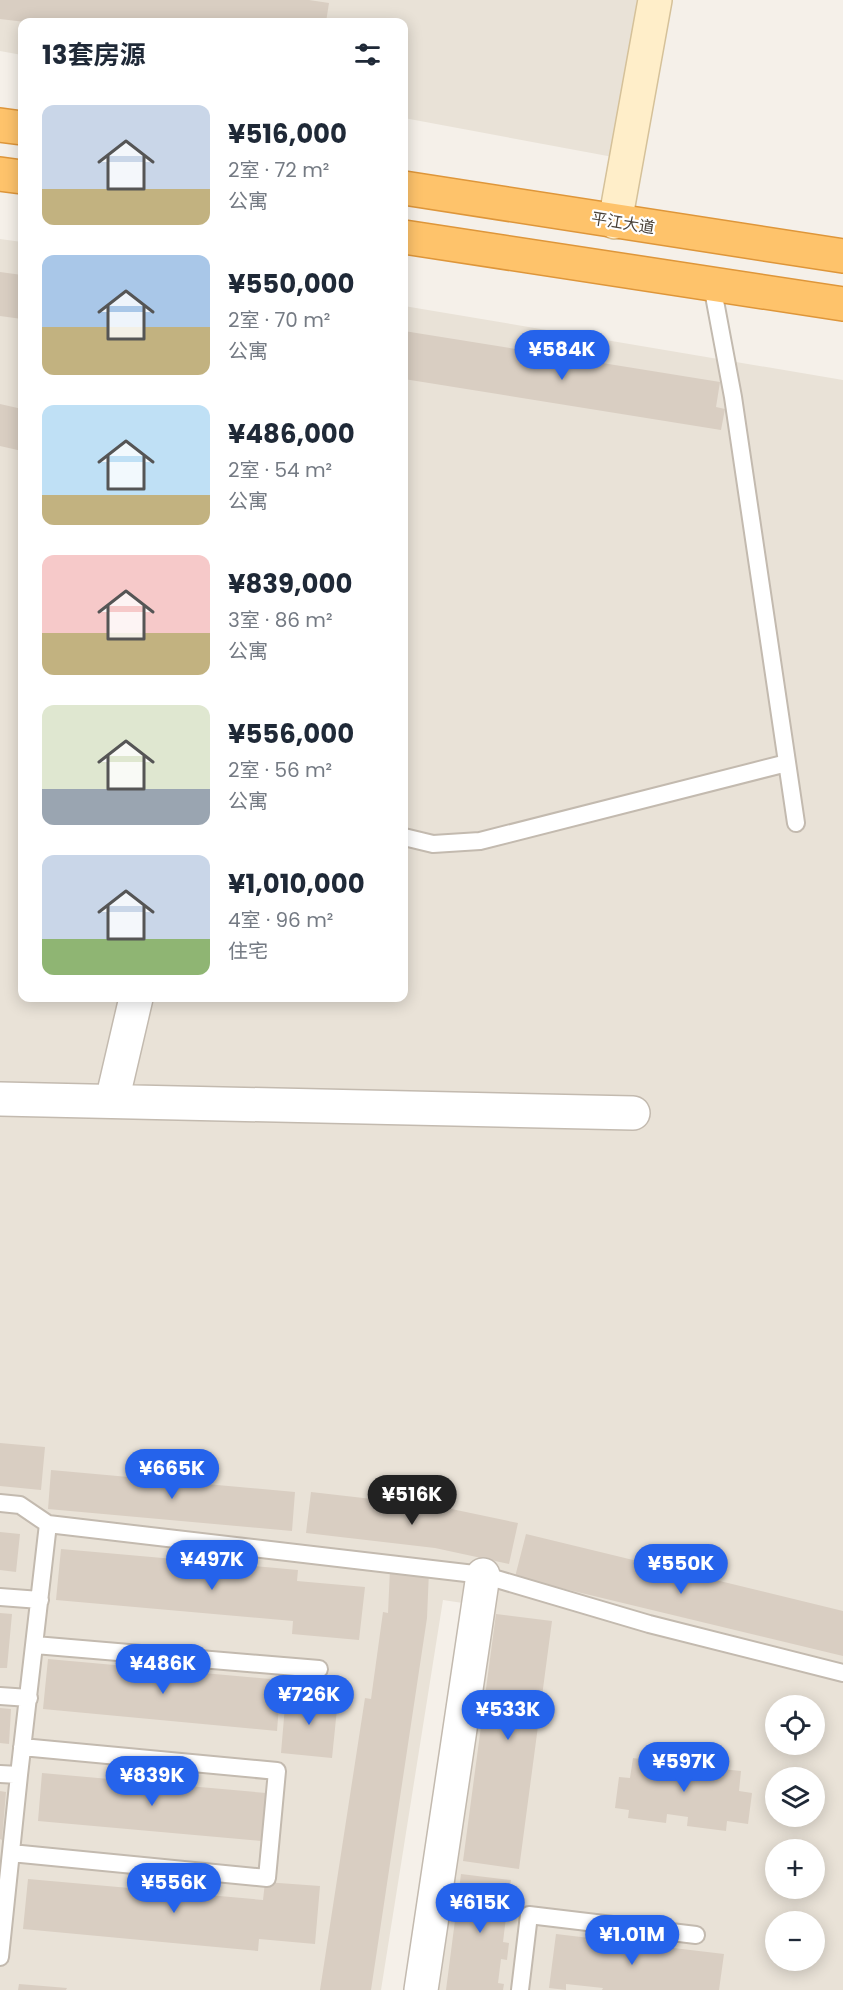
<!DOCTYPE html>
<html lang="zh">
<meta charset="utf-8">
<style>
:root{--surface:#fff;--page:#f2f2f3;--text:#1f2937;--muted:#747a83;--accent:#2563eb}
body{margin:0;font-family:Poppins,"Noto Sans SC",sans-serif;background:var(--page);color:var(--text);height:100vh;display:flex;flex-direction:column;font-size:22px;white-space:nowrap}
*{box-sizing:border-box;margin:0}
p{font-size:20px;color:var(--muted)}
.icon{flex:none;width:33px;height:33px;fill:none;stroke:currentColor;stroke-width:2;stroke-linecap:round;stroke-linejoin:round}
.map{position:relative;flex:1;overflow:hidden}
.details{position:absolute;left:18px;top:18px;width:390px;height:984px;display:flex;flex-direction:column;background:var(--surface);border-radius:12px;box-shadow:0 3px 15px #0003}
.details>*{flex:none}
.controls{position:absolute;left:765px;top:1695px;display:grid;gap:12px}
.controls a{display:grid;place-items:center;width:60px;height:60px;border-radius:50%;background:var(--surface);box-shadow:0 3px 15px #0003;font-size:30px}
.price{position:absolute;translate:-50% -51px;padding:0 14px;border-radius:21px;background:var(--accent);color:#fff;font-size:20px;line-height:39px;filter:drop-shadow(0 2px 3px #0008)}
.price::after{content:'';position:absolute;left:50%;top:36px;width:18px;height:14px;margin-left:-9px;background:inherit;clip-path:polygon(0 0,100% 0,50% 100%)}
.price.selected{background:#222;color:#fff}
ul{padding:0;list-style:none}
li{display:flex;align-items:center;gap:18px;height:150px;padding:0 24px}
li span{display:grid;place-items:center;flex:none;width:168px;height:120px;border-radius:12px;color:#555}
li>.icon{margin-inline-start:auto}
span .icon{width:72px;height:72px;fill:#fffc;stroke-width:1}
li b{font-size:26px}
h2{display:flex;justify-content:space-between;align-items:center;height:72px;padding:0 24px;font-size:26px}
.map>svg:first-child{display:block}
</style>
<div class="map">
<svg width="843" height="1990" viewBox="0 0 843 1990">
<rect width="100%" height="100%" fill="#f5f0e9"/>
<path fill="#e9e2d7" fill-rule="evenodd" d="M0,0H637L613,157L404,118V22H22V55L0,51Z
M0,239L22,242V998H404V306L843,380V1990H436L489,1607L443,1600L381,1990H0ZM776,1706H814V1744H776ZM776,1778H814V1816H776ZM776,1850H814V1888H776ZM776,1922H814V1960H776Z"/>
<path fill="#d9cec2" d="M0,0H309L329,3L326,22H25L0,19Z
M0,272L22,275V319L0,316Z
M404,331L720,382L716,407L725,409L721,430L404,379Z
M0,404L22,409V451L0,446Z
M0,1443L45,1447L41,1490L0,1486Z
M51,1470L295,1492L292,1531L48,1509Z
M311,1492L442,1507L518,1523L509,1564L435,1548L306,1533Z
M0,1532L20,1534L16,1572L0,1570Z
M526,1534L843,1611V1656L515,1577Z
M61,1549L298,1570L297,1581L365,1587L359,1640L292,1634L293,1621L56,1600Z
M390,1569L429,1571L427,1618L371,1990H320L365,1698L371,1699L383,1612L388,1613Z
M0,1613L12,1614L7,1668H0Z
M496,1614L552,1621L519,1869L463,1861Z
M48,1659L281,1680L277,1731L43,1709Z
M286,1694L338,1699L332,1758L281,1753Z
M0,1708L11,1709L9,1744L0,1743Z
M669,1752L703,1756L702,1767L741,1771L739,1791L752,1793L748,1824L727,1821L726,1831L687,1826L688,1817L667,1814L666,1823L628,1818L629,1810L615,1808L619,1777L630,1778L633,1758L668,1763Z
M42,1773L266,1793L261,1841L38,1821Z
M0,1791L6,1792L2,1840L0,1839Z
M461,1874L511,1880L509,1892L514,1893L512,1910L507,1909L503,1942L509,1943L507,1960L501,1959L498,1983L504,1984L503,1990H446Z
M28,1879L263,1900L265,1882L320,1886L315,1944L259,1939L258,1951L23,1929Z
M556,1934L724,1954L719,1990H602L603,1988L566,1984V1990L549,1988Z
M19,1984L67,1988L66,1990H18Z"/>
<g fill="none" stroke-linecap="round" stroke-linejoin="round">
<g stroke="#c3baaf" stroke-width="20">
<path id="lane" d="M712,285L733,397L796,823
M404,837L433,844L480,841L787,763
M0,1503L20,1505L48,1524L483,1575L649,1624L843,1673
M0,1597L40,1600
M35,1645L319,1669
M0,1696L29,1698
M0,1774L19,1775
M11,1853L267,1878L277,1771L22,1747
M0,1957L19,1775L48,1524
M520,1990L529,1915L696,1935"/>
</g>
<g stroke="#c3baaf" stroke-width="36">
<path id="street" d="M0,1099L633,1113
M112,1101L136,998
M421,1990L483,1575"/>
</g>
<g stroke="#d5c199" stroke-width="36">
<path id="secondary" d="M615,222L655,0"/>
</g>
<g stroke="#de963a" stroke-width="36">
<path id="highway" d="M0,125L22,128
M0,174L22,177
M404,188L843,256
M404,237L843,304"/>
</g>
<use href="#lane" stroke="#fff" stroke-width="16"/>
<use href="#street" stroke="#fff" stroke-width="33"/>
<use href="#secondary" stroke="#ffeec9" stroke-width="33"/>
<use href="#highway" stroke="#fec36b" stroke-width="33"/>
</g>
<g text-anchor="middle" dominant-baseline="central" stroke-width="4.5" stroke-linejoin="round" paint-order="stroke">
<g font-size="16" fill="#494137" stroke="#fff">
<text transform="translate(623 223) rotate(9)">平江大道</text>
</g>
</g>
</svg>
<div class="controls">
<a><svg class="icon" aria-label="locate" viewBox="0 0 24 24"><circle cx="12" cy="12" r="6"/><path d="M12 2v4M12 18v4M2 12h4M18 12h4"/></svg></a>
<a><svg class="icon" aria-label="layers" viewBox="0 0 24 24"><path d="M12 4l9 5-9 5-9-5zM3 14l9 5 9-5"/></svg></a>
<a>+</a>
<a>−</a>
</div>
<b class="price" style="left:562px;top:381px">¥584K</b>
<b class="price" style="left:172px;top:1500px">¥665K</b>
<b class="price selected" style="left:412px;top:1526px">¥516K</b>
<b class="price" style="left:212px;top:1591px">¥497K</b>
<b class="price" style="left:681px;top:1595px">¥550K</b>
<b class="price" style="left:163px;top:1695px">¥486K</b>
<b class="price" style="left:309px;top:1726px">¥726K</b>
<b class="price" style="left:508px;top:1741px">¥533K</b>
<b class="price" style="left:684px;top:1793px">¥597K</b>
<b class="price" style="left:152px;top:1807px">¥839K</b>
<b class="price" style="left:174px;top:1914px">¥556K</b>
<b class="price" style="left:480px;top:1934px">¥615K</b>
<b class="price" style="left:632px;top:1966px">¥1.01M</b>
<section class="details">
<h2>13套房源<svg class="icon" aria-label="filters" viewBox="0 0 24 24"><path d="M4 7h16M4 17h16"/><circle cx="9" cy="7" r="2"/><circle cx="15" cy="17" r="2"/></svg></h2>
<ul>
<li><span style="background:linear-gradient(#c9d6e8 70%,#c2b280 0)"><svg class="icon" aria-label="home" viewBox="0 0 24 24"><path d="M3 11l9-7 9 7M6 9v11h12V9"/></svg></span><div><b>¥516,000</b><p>2室 · 72 m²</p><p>公寓</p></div></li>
<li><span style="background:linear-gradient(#a9c7e8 60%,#c2b280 0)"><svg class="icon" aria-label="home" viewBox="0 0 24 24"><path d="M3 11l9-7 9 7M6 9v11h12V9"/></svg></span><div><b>¥550,000</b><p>2室 · 70 m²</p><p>公寓</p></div></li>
<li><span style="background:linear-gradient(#bfe0f5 75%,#c2b280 0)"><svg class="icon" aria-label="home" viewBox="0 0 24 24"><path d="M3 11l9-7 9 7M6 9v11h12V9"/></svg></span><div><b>¥486,000</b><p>2室 · 54 m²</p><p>公寓</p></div></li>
<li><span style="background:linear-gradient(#f6c9c9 65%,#c2b280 0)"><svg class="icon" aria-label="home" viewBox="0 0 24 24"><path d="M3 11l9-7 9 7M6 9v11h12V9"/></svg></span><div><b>¥839,000</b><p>3室 · 86 m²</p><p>公寓</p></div></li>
<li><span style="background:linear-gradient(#dfe7d0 70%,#9aa5b1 0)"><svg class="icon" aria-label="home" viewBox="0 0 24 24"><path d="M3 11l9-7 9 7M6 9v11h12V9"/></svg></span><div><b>¥556,000</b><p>2室 · 56 m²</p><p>公寓</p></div></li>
<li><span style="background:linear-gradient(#c9d6e8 70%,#8fb573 0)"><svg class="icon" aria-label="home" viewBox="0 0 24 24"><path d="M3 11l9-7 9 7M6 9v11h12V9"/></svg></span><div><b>¥1,010,000</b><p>4室 · 96 m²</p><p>住宅</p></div></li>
</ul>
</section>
</div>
